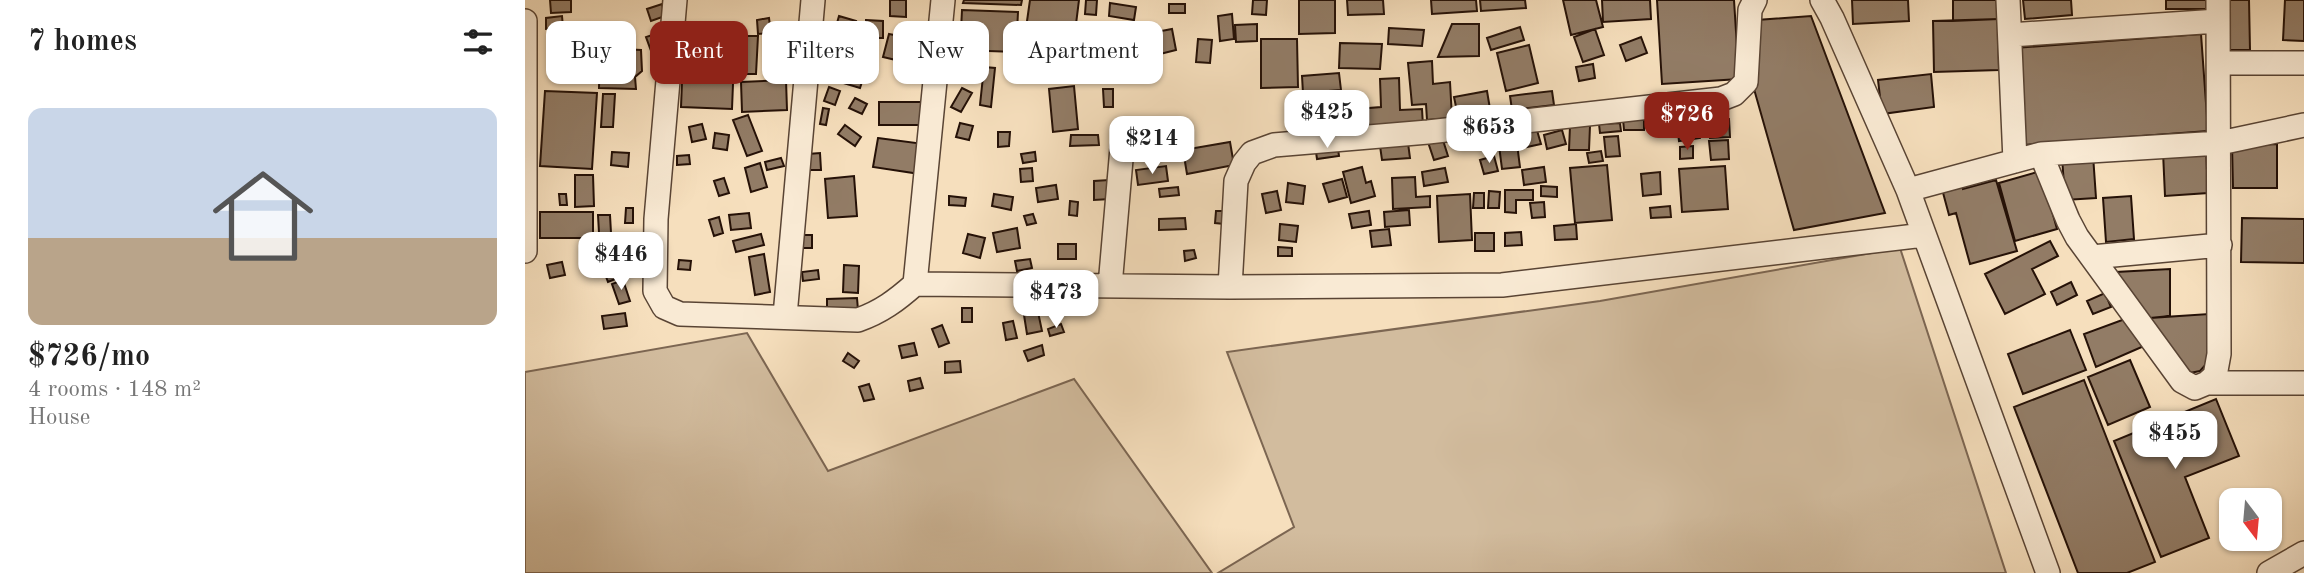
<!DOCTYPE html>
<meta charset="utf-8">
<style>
:root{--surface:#fff;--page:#f2f2f2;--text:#222;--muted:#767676;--accent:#8f2418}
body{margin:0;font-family:"Old Standard TT",serif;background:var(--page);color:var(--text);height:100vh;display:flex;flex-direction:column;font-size:26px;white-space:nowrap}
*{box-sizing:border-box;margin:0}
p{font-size:23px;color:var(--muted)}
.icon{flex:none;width:38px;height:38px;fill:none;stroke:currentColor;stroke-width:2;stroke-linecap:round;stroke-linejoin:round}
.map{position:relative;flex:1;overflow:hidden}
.side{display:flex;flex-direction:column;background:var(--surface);width:525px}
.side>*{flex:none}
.hud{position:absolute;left:21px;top:21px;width:665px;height:63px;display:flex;gap:14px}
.needle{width:46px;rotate:164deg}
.fabs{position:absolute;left:1694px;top:488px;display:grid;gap:14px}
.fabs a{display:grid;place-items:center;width:63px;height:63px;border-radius:14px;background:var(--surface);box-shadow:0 2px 5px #0004;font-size:35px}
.price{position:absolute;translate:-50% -60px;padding:0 16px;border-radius:14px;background:#fff;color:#222;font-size:23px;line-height:46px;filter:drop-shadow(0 2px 4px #0008)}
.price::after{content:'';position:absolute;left:50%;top:42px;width:21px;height:16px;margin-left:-10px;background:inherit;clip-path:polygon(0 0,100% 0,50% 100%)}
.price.current{background:var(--accent);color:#fff}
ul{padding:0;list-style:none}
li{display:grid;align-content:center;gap:14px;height:371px;padding:0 28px}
li span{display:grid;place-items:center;height:217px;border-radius:14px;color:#555}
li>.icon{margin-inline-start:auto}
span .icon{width:126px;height:126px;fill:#fffc;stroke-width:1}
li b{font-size:30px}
h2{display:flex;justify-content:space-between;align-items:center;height:84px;padding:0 28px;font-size:30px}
.tag{padding:0 24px;border-radius:14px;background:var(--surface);box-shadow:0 2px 5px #0004;font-size:24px;line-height:63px}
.tag.current{background:var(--accent);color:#fff}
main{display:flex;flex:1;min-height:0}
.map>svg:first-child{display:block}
</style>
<main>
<section class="side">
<h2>7 homes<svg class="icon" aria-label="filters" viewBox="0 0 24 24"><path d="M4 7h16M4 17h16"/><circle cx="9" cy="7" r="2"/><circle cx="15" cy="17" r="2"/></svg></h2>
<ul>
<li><span style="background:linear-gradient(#c9d6e8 60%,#b9a48a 0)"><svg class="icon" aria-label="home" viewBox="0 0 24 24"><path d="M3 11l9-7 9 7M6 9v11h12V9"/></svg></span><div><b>$726/mo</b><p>4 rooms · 148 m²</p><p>House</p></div></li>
</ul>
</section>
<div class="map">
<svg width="1779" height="573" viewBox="0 0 1779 573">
<rect width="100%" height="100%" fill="#f6dfbd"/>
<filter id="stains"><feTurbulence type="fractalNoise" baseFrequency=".00286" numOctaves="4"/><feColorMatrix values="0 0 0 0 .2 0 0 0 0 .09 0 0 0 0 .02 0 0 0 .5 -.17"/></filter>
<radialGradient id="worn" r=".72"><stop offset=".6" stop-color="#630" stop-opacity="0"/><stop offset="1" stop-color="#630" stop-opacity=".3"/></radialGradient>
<path fill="#d2bc9e" stroke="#7c6652" stroke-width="2" d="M1375,248L1481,573H693L769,527L702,352L1075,301Z
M222,333L303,471L549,379L687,573H0V372Z"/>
<path fill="#927c66" stroke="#251107" stroke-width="2" d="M25,0H46V12L26,13Z
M365,0H381V17L365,16Z
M439,0H497L496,5L438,3Z
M505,0H554L548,48L498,49Z
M561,0H572L571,15L560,14Z
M728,0H742L741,15L727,14Z
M774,0H810V33L774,34Z
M822,0H858L859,14L823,15Z
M906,0H951L952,11L907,14Z
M955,0H1000L1001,8L956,11Z
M1038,0H1071L1078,27L1046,35Z
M1077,0H1125L1126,19L1078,22Z
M1132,0H1209L1214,79L1137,84Z
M1327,0H1383L1384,21L1328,24Z
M1428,0H1472L1473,19L1428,21Z
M1498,0H1546L1547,15L1500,19Z
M1641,0H1683V9H1641Z
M1703,0H1724L1725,50H1704Z
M1760,0H1779V41L1758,40Z
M585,3L611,7L609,20L584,16Z
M137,4L140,16L126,21L122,9Z
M644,4H660V13H644Z
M437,10L493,12L491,52L435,50Z
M707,14L709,39L695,41L693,16Z
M37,16L38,27L21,29V18Z
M314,16L331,21L327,36L310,30Z
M1286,16L1360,213L1269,230L1227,82L1232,20Z
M244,18L246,33L233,34L232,20Z
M1473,19L1474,70L1409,72L1408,21Z
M341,20L358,21V38H341Z
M568,22L576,23L573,39L565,37Z
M732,24V41L711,42L710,25Z
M927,24H954V56L913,57Z
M995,27L999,40L966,50L962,38Z
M864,28L899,30L897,46L863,44Z
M647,29L651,50L635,54L631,32Z
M1070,29L1079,55L1058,62L1049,37Z
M603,31L617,33L615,45L601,43Z
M136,32L143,53L129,59L121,37Z
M159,32L210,34L207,109L156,107Z
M270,34L274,48L260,51L257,37Z
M364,34L380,37L375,61L358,57Z
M1676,34L1683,131L1498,145L1490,48Z
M218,36H233L231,74H215Z
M326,37L338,39L336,48L324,46Z
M1116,37L1122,53L1101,61L1095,45Z
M673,39L687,40L685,63L671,62Z
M736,39H772L773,87L736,88Z
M241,41H252V50H241Z
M815,43L857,44L855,69L814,68Z
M1004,45L1013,83L981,91L972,53Z
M75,48L116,50L117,71L110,77L111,89L74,88Z
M320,56L343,63L335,88L312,81Z
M907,61L908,84L925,82L927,118L902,120L901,104L887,105L883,63Z
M1068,64L1070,78L1054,81L1051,67Z
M459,67L470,68L466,107L455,105Z
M814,73L816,90L778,93L777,76Z
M1406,74L1409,107L1357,114L1353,80Z
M874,78L875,110L897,109L898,126L833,128L832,109L856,107L855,79Z
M261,80L262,110L217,112L216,82Z
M549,86L553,129L528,132L524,89Z
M304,87L315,91L310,105L299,101Z
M437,88L447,93L436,112L426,107Z
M578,89H588V107H579Z
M20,91L72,93L67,169L15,166Z
M962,91L966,115L934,121L929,97Z
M1027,91L1029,105L987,110L985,96Z
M829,92L831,114L812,115L810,93Z
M78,94H90L88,127H76Z
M330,98L342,104L337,114L324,108Z
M354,102H402V125H354Z
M298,108L304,109L301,125L295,124Z
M223,115L237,151L222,156L208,120Z
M1098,119H1119V130H1099Z
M1204,119L1205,137L1185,138L1184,121Z
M1174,121L1175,138L1154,141L1152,124Z
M435,123L448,126L444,140L431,137Z
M1095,123L1096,131L1075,133L1074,124Z
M177,124L181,139L167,142L164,127Z
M320,125L336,137L330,146L313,134Z
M1045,126H1065L1064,150H1044Z
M1011,127L1016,144L1002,147L998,130Z
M1037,130L1041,144L1022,149L1019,135Z
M473,132H485L484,146L473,147Z
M190,133L204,135L202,150L188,148Z
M546,135H573L574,145L545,146Z
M623,136L625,156L608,158L605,139Z
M991,136L995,167L977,169L973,138Z
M1093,136L1095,156L1081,157L1079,137Z
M917,137L923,156L909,160L903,142Z
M353,138L399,144L395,174L348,167Z
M1203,140L1204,159L1186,160L1184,141Z
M705,142L709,165L662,174L658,150Z
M812,142L814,156L792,159L790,145Z
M883,143L885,158L857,160L855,146Z
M1752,144V188H1708L1707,145Z
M1168,146V158L1155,159V147Z
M1681,149L1683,193L1640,196L1638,152Z
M1076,151L1078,161L1064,163L1062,153Z
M87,152L104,153L103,167L86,165Z
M510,152L511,161L498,163L496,154Z
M295,153L296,170H285L283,154Z
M164,155L165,164L152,165V156Z
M1568,155L1571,198L1540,200L1537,157Z
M969,156L973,171L959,174L955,160Z
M256,158L259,166L242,170L240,162Z
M235,163L242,187L226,192L220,168Z
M1082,165L1087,220L1050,223L1045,168Z
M641,166L643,181L613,185L611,170Z
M1200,166L1203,209L1157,212L1154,169Z
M837,167L841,183L846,181L850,196L826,203L818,172Z
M1019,167L1021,182L999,185L997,170Z
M507,168L508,181L496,182L495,169Z
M920,168L923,182L899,186L897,172Z
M1516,171L1532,229L1490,241L1474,183Z
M1135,172L1136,194L1118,196L1116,174Z
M50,175H68L69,206L50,207Z
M329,176L332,216L303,218L300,179Z
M890,177L891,197L905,196V207L868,209L867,178Z
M199,178L204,193L194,196L189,181Z
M817,179L822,197L804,202L798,184Z
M584,180L585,199L569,200V181Z
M1471,180L1492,251L1445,264L1431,213L1424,215L1417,189L1437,183L1438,189Z
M763,183L780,186L778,204L761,202Z
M531,185L533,199L513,202L511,188Z
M1016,186L1032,187V197L1016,196Z
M653,187L654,195L635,197L634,189Z
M980,190H1008V200H991V213L980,212Z
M752,191L756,210L741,213L737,194Z
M964,191L975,192L974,208H963Z
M949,193H959V208H948Z
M34,194H41L42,205H35Z
M469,194L488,197L486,210L467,206Z
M945,194L947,240L914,242L912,196Z
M424,196L441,198L440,206L424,205Z
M1606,196L1609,239L1581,242L1578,198Z
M545,201L553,202L552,216L544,215Z
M1019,202L1020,217L1007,218L1005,203Z
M1145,206L1146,217L1126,218L1125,208Z
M101,208H108V223H100Z
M884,210L885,225L860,227L859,212Z
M691,211H700L699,224L690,223Z
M844,211L846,225L827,228L824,214Z
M15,212H68V238H15Z
M224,213L226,228L206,230L204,215Z
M508,214L511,223L502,225L499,216Z
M73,215H85L86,233H74Z
M194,217L198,233L189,236L184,220Z
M660,218L661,229L634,230V219Z
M1717,218L1779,219V263L1716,262Z
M755,224L773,226L771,242L754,240Z
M1051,224L1052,239L1030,240L1029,226Z
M492,228L495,248L472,252L468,233Z
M864,229L866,245L847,247L845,231Z
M996,232L997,245L980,246V233Z
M950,233H969V251H950Z
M236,234L239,245L211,252L208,241Z
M443,234L460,238L455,258L438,253Z
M275,235H287V248H275Z
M1525,241L1533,256L1507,269L1520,294L1480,314L1460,274Z
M533,244H551V259H533Z
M753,247L767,248V256H753Z
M669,250L671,258L660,261L659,251Z
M239,254L245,292L230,295L224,257Z
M505,259L507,268L492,271L490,261Z
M154,260L166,261L165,270L153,269Z
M37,262L40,275L25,278L22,265Z
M319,265L334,266L333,293L318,292Z
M95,268L98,276L83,282L80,274Z
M1645,269V316L1625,318L1590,277L1591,272Z
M293,270L294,279L278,281L277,272Z
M98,280L105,301L94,304L87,284Z
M1546,282L1552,295L1532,305L1526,292Z
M1580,293L1586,307L1568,314L1562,301Z
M332,298L333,310L302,311V299Z
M437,308H447V322H437Z
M513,312L517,331L502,334L499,315Z
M100,313L102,326L79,329L77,316Z
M1684,314V361L1675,371L1665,373L1658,368L1625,318Z
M1600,319L1619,346L1571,367L1559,334Z
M488,321L492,338L481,340L478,323Z
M536,324L539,332L525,336L523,329Z
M417,325L424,343L414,347L407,329Z
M1545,330L1561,370L1498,394L1483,354Z
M389,343L392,355L377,358L374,346Z
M517,345L519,355L503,361L499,351Z
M323,353L334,361L329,368L318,361Z
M1605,360L1625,407L1583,425L1563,377Z
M435,361L436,372L420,373V362Z
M395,378L398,388L385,391L383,381Z
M1559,380L1630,562L1602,573H1553L1489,407Z
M344,384L349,399L339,401L334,387Z
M1691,399L1714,456L1660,477L1684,538L1636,557L1589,441Z"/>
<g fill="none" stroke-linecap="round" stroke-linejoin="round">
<g stroke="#594434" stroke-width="26">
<path id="street" d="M150,0L131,219L130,291L139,307L155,314L333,320C356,312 372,300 390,284L705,287L977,285L1399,235
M1297,0L1307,18L1383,190L1523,573
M1483,0L1490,161
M0,21V251
M1485,35L1693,21
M1694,63H1779
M1516,154L1543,220L1552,237L1657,381L1670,388L1682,383H1779
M1383,190L1516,154L1695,143L1779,125
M1567,257L1695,245
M390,284L418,0
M585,286L597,148
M705,287L711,181L719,163L727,153L749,145L903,132L1196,99L1209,94L1221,82L1225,10L1230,0
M260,316L288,0
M1682,383L1690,376L1694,354L1693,0
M1744,573L1779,553"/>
</g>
<use href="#street" stroke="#f9ead4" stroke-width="23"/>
</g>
<rect width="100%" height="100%" filter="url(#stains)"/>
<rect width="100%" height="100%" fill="url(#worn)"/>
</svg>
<div class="fabs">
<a><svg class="needle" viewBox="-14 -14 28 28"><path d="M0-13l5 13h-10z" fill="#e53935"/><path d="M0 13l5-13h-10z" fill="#767676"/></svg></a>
</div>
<b class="price" style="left:802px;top:150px">$425</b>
<b class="price current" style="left:1162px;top:152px">$726</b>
<b class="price" style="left:964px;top:165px">$653</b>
<b class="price" style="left:627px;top:176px">$214</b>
<b class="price" style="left:96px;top:292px">$446</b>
<b class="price" style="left:531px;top:330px">$473</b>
<b class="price" style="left:1650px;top:471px">$455</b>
<div class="hud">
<a class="tag">Buy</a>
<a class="tag current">Rent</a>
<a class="tag">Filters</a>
<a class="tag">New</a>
<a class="tag">Apartment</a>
</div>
</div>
</main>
